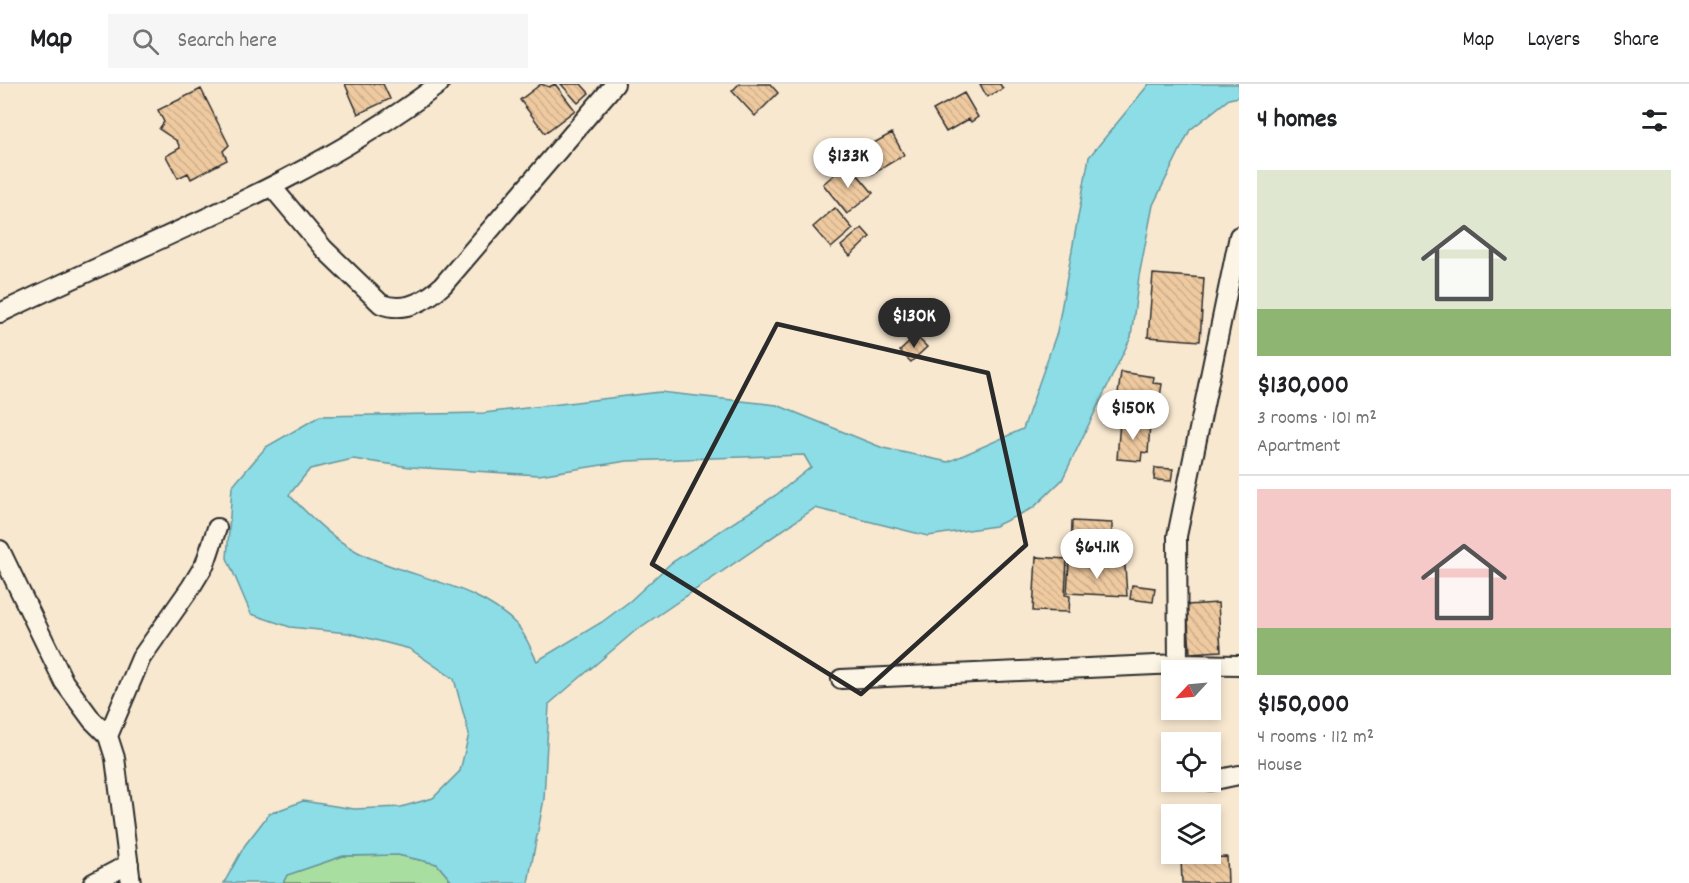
<!DOCTYPE html>
<meta charset="utf-8">
<style>
:root{--surface:#fff;--page:#f6f6f6;--text:#202124;--muted:#757577;--line:#e0e0e0;--accent:#2b2b2b}
body{margin:0;font-family:Dekko,sans-serif;background:var(--page);color:var(--text);height:100vh;display:flex;flex-direction:column;font-size:22px;white-space:nowrap}
*{box-sizing:border-box;margin:0}
p{font-size:20px;color:var(--muted)}
.icon{flex:none;width:33px;height:33px;fill:none;stroke:currentColor;stroke-width:2;stroke-linecap:round;stroke-linejoin:round}
.map{position:relative;flex:1;overflow:hidden}
.drawer{display:flex;flex-direction:column;background:var(--surface);width:450px}
.drawer>*{flex:none}
.needle{width:39px;rotate:244deg}
.buttons{position:absolute;left:1161px;top:576px;display:grid;gap:12px}
.buttons a{display:grid;place-items:center;width:60px;height:60px;border-radius:0px;background:var(--surface);box-shadow:0 3px 9px #0003;font-size:30px}
.price{position:absolute;translate:-50% -51px;padding:0 14px;border-radius:21px;background:#fff;color:#222;font-size:20px;line-height:39px;filter:drop-shadow(0 2px 3px #0008)}
.price::after{content:'';position:absolute;left:50%;top:36px;width:18px;height:14px;margin-left:-9px;background:inherit;clip-path:polygon(0 0,100% 0,50% 100%)}
.price.selected{background:var(--accent);color:#fff}
ul{padding:0;list-style:none}
li{display:grid;align-content:center;gap:12px;height:318px;padding:0 18px}
li+li{border-top:2px solid var(--line)}
li span{display:grid;place-items:center;height:186px;border-radius:0px;color:#555}
li>.icon{margin-inline-start:auto}
span .icon{width:108px;height:108px;fill:#fffc;stroke-width:1}
li b{font-size:26px}
h2{display:flex;justify-content:space-between;align-items:center;height:72px;padding:0 18px;font-size:26px}
header{display:flex;align-items:center;gap:36px;box-sizing:border-box;height:84px;padding:0 30px;background:var(--surface);border-bottom:2px solid var(--line)}
header strong{font-size:28px}
nav{display:flex;gap:33px;margin-inline-start:auto;font-size:21px}
.search{width:420px;height:54px;background:var(--page);display:flex;align-items:center;gap:15px;box-sizing:border-box;padding:0 21px;border-radius:0px;color:var(--muted);font-size:22px}
main{display:flex;flex:1;min-height:0}
.map>svg:first-child{display:block}
</style>
<header>
<strong>Map</strong>
<div class="search"><svg class="icon" aria-label="search" viewBox="0 0 24 24"><circle cx="10" cy="10" r="6"/><path d="M15 15l6 6"/></svg>Search here</div>
<nav><a>Map</a><a>Layers</a><a>Share</a></nav>
</header>
<main>
<div class="map">
<svg width="1239" height="799" viewBox="0 0 1239 799">
<defs>
<pattern id="building-back-hatch" width="6" height="6" patternUnits="userSpaceOnUse" patternTransform="scale(1.5)"><rect width="6" height="6" fill="#efcaa0"/><path d="M-1 5l2 2M0 0l6 6M5-1l2 2" fill="none" stroke="#cdae8a"/></pattern>
</defs>
<rect width="100%" height="100%" fill="#f8e8d0"/>
<filter id="ink" filterUnits="userSpaceOnUse"><feTurbulence type="fractalNoise" baseFrequency=".0167" numOctaves="2"/><feDisplacementMap in="SourceGraphic" scale="12" xChannelSelector="R" yChannelSelector="G"/><feConvolveMatrix kernelMatrix="1 2 1 2 8 2 1 2 1" color-interpolation-filters="sRGB"/></filter>
<g filter="url(#ink)">
<path fill="#a9dea1" stroke="#6a8466" stroke-width="1.5" d="M398,771L437,780L453,799H283L287,791L343,772Z"/>
<path fill="#8ddde7" stroke="#66969c" stroke-width="1.5" fill-rule="evenodd" d="M1149,0H1239V13L1229,15L1190,46L1153,121L1139,192L1131,253L1062,396L1033,424L995,442L928,452L815,424L635,547L549,620L544,715L528,799H453L437,780L398,771L343,772L287,791L283,799H224L245,761L269,730L303,717L354,725L401,723L433,714L460,687L469,650L454,595L410,565L348,549L290,543L251,530L227,474L232,403L266,363L320,332L484,329L660,308L777,321L883,364L948,378L1023,345L1057,248L1089,73ZM804,371L811,383L776,411L671,479L630,517L602,538L537,577C531,566 526,551 517,541C478,501 417,495 368,473C336,459 313,435 289,411L310,385L353,375L410,383L539,391L627,377Z"/>
<path fill="url(#building-back-hatch)" stroke="#2b2b2b" stroke-width="1.5" d="M345,0H383L390,15L358,30Z
M541,0L549,3L555,0L575,26L545,49L520,16Z
M561,0H581L589,9L578,19Z
M739,0H770L778,9L755,32L732,7Z
M980,0H1000L1003,5L987,13Z
M201,5L229,61L223,67L227,76L191,95L188,89L178,94L166,72L180,64L177,57L159,45L164,38L158,26Z
M964,9L978,33L971,38L969,35L946,48L933,26Z
M892,49L904,71L872,90L859,67Z
M848,79L873,109L847,130L823,100Z
M835,124L853,145L831,164L813,143Z
M862,144L870,153L850,172L841,162Z
M1153,190L1204,194L1200,257L1148,253Z
M916,252L927,263L911,278L900,267Z
M1121,288L1154,293L1153,299L1162,300L1159,319L1152,318L1150,337L1115,332Z
M1120,337L1150,340L1148,369L1142,368L1141,377L1117,375Z
M1155,384L1173,385L1171,397L1154,396Z
M1072,437L1112,439V450H1117V471L1071,475Z
M1036,473L1067,475L1065,511L1070,512L1069,528L1033,527Z
M1069,479L1125,482L1127,512L1067,509Z
M1132,501L1155,504L1153,518L1130,515Z
M1218,519L1221,567L1190,569L1187,521Z
M1227,773L1228,799H1182L1181,774Z"/>
<g fill="none" stroke-linecap="round" stroke-linejoin="round">
<g stroke="#2b2b2b" stroke-width="22">
<path id="street" d="M272,103L324,165L381,220C404,229 426,217 443,201L615,0
M1239,152L1177,452L1178,580L1239,581
M0,229C148,157 307,100 439,0
M0,466L64,598L92,636L108,652L115,674L131,799
M841,595L1178,580
M108,652L141,574L191,503L205,480L217,444
M1210,697L1239,691
M93,799L129,780"/>
</g>
<use href="#street" stroke="#fcf5e5" stroke-width="18"/>
</g>
</g>
<path fill="none" stroke="#2b2b2b" stroke-width="4.5" stroke-linejoin="round" d="M777,240L988,289L1026,461L861,610L652,480Z"/>
</svg>
<div class="buttons">
<a><svg class="needle" viewBox="-14 -14 28 28"><path d="M0-13l5 13h-10z" fill="#e53935"/><path d="M0 13l5-13h-10z" fill="#757577"/></svg></a>
<a><svg class="icon" aria-label="locate" viewBox="0 0 24 24"><circle cx="12" cy="12" r="6"/><path d="M12 2v4M12 18v4M2 12h4M18 12h4"/></svg></a>
<a><svg class="icon" aria-label="layers" viewBox="0 0 24 24"><path d="M12 4l9 5-9 5-9-5zM3 14l9 5 9-5"/></svg></a>
</div>
<b class="price" style="left:848px;top:105px">$133K</b>
<b class="price selected" style="left:914px;top:265px">$130K</b>
<b class="price" style="left:1133px;top:357px">$150K</b>
<b class="price" style="left:1097px;top:496px">$64.1K</b>
</div>
<section class="drawer">
<h2>4 homes<svg class="icon" aria-label="filters" viewBox="0 0 24 24"><path d="M4 7h16M4 17h16"/><circle cx="9" cy="7" r="2"/><circle cx="15" cy="17" r="2"/></svg></h2>
<ul>
<li><span style="background:linear-gradient(#dfe7d0 75%,#8fb573 0)"><svg class="icon" aria-label="home" viewBox="0 0 24 24"><path d="M3 11l9-7 9 7M6 9v11h12V9"/></svg></span><div><b>$130,000</b><p>3 rooms · 101 m²</p><p>Apartment</p></div></li>
<li><span style="background:linear-gradient(#f6c9c9 75%,#8fb573 0)"><svg class="icon" aria-label="home" viewBox="0 0 24 24"><path d="M3 11l9-7 9 7M6 9v11h12V9"/></svg></span><div><b>$150,000</b><p>4 rooms · 112 m²</p><p>House</p></div></li>
</ul>
</section>
</main>
